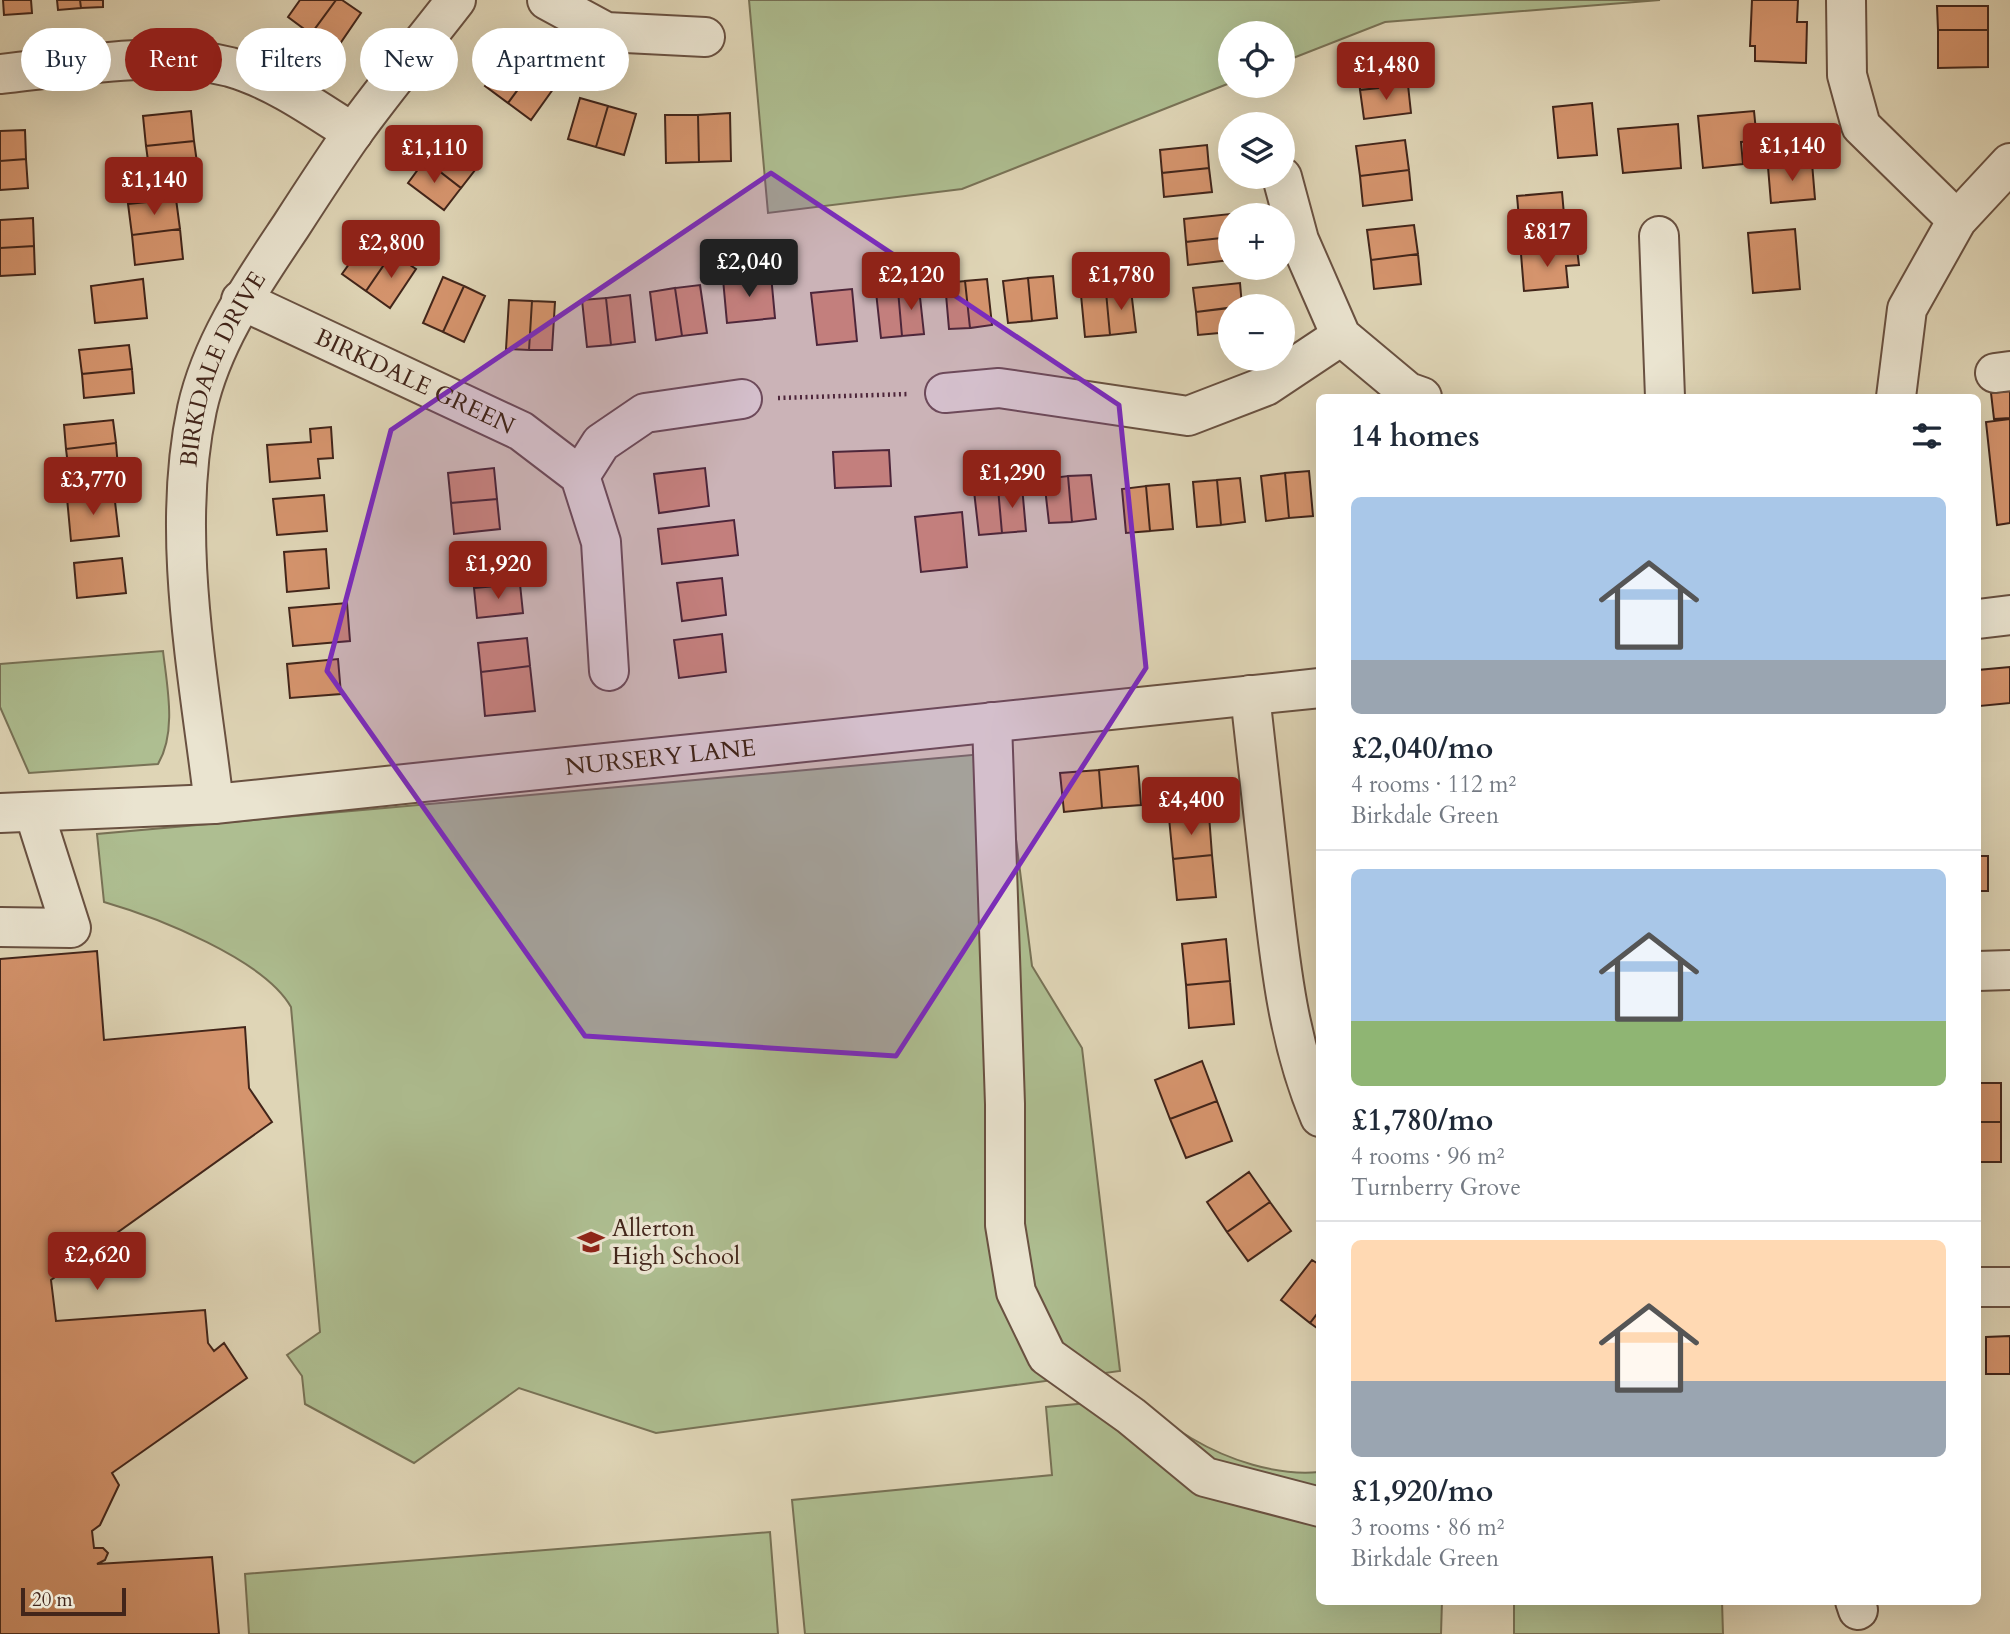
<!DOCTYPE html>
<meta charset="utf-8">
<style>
:root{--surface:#fff;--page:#f6f6f7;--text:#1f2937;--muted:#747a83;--line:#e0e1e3;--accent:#8f2418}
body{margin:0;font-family:Cardo,serif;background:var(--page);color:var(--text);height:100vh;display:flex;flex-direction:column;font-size:26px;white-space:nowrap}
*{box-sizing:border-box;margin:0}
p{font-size:23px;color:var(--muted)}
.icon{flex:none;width:38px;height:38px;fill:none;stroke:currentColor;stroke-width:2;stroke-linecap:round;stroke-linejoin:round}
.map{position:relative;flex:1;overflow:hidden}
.side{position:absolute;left:1316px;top:394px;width:665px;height:1211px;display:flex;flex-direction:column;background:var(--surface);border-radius:10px;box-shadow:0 7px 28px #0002}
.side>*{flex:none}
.hud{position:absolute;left:21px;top:28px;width:665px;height:63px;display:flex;gap:14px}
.controls{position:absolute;left:1218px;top:21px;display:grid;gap:14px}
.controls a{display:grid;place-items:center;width:77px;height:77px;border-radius:50%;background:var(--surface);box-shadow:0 7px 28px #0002;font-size:35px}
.scale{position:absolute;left:21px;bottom:18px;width:105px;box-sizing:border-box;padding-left:7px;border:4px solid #42251a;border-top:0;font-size:19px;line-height:24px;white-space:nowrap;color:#42251a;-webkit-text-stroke:5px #eae4d0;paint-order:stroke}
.price{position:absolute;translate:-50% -60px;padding:0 16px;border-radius:7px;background:var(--accent);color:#fff;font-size:23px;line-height:46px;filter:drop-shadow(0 2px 4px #0008)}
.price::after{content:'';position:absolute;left:50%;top:42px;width:21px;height:16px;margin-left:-10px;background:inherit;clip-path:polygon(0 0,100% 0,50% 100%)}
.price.on{background:#222;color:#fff}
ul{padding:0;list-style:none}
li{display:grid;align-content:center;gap:14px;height:371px;padding:0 35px}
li+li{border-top:2px solid var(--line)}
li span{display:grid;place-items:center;height:217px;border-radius:10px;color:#555}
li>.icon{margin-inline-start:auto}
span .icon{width:126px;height:126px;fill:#fffc;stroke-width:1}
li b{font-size:30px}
h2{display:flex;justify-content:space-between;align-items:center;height:84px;padding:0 35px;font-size:30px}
.tag{padding:0 24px;border-radius:32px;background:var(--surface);box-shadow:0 7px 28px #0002;font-size:24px;line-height:63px}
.tag.on{background:var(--accent);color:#fff}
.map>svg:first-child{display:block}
</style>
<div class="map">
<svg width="2010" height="1634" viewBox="0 0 2010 1634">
<rect width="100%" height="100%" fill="#dfd5b6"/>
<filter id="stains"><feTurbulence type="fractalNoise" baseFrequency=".00286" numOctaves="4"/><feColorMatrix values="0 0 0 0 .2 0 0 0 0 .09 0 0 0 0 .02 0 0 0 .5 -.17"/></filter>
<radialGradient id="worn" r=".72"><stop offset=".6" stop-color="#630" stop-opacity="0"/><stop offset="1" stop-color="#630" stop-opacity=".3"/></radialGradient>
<path fill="#aebe91" stroke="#787256" stroke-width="2" d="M749,0H1660L1385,22L1283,62V33H1230V83L962,189L768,213Z
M163,651C167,686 177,732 158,764L29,773L0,707V664Z
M1005,752L1032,966L1082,1048L1120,1371L656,1433L519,1388L414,1463L305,1404L302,1376L287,1355L320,1332L291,1007C264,959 156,917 104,902L97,834Z
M1120,1400C1146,1408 1167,1424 1191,1438C1228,1460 1276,1476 1319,1472L1320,1601H1442L1441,1634H805L792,1500L1052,1475L1046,1407Z
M770,1532L778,1634H249L245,1574Z
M1514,1601H1722L1723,1634H1514Z"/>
<path fill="#d5946d" stroke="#42251a" stroke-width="2" d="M3,0H31L32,13L4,15Z
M57,0H80L81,8L58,10Z
M80,0H103V7L81,8Z
M300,0H336L311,34L288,17Z
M336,0H342L361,13L335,51L311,34Z
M1752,0H1798L1797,22H1807L1806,63L1755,61V46H1750Z
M1937,6H1988V30H1938Z
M1938,30H1988V67L1938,68Z
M510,52L533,69L508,103L485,86Z
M1404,56L1408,85L1360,90L1357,62Z
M533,69L556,85L531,120L508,103Z
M1408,85L1411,113L1364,119L1360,90Z
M580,98L608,106L596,147L568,139Z
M1592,103L1597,155L1558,158L1553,107Z
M608,106L636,114L624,155L596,147Z
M191,111L194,141L146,146L143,116Z
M1754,111L1757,141L1741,142L1743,164L1703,168L1698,116Z
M730,113L731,161L699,162L698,115Z
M665,115H698L699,162L666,163Z
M1678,124L1681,168L1623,173L1618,129Z
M25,130L26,159L0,161V131Z
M443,137L479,165L461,188L425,160Z
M1405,140L1409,170L1360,176L1356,146Z
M194,141L198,170L150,176L146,146Z
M1207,145L1209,168L1162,173L1160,150Z
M26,159L28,188L0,190V161Z
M425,160L461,188L444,210L408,183Z
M1812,163L1815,199L1771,203L1768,167Z
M1209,168L1212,192L1164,197L1162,173Z
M1409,170L1412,200L1363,206L1360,176Z
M1562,192L1565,226L1520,230L1517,196Z
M176,199L180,229L132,235L128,204Z
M1230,214V237L1186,242L1184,219Z
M33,218L34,246L0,248V220Z
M1414,225L1418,254L1371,260L1367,230Z
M180,229L183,259L135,265L132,235Z
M1795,229L1800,289L1753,293L1748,233Z
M369,236L392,253L366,291L342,274Z
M1230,237V260L1188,265L1186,242Z
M34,246L35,274L0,276V248Z
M1577,249L1579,265L1566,266L1568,287L1524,291L1521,254Z
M392,253L416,269L390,308L366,291Z
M1418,254L1421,284L1374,289L1371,260Z
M771,275L775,318L727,323L723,279Z
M1053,276L1057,318L1032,321L1028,278Z
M443,277L464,286L443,332L423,323Z
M1028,278L1032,321L1008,323L1003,281Z
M143,279L147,318L95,323L91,286Z
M987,279L992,325L970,328L965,281Z
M965,281L970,328L949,329L945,283Z
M1240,283L1242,306L1196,312L1193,288Z
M700,285L707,333L682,336L675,288Z
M464,286L485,296L464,342L443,332Z
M675,288L682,336L656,340L650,292Z
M919,288L924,334L902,336L898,290Z
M852,289L857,341L817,345L811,293Z
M898,290L902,336L881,338L876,292Z
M1131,290L1136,332L1110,335L1106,292Z
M1106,292L1110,335L1085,337L1081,295Z
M630,295L635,342L611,345L606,298Z
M606,298L611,345L587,347L582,300Z
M509,300L532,301L529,350L506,349Z
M532,301L555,302L552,350H529Z
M1230,308V332L1198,335L1196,312Z
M129,345L132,369L82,374L79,350Z
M132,369L134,393L84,398L82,374Z
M2010,391V418L1994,419L1991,393Z
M2010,419V523L1997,525L1986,422Z
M113,420L116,443L66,449L64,425Z
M331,427L333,458L318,459L320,478L270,482L267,445L311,442L310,429Z
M116,443L118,468L69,473L66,449Z
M889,450L891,486L835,488L833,452Z
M494,468L497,499L451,503L448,473Z
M705,468L709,506L659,513L654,474Z
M1309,471L1313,516L1289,518L1285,473Z
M1285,473L1289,518L1266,521L1261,476Z
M1091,475L1096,519L1072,522L1068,476Z
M1068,476L1072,522L1049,523L1044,479Z
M1240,478L1245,522L1221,525L1217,480Z
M1217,480L1221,525L1197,527L1193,482Z
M1169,484L1173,529L1150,531L1146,486Z
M1022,486L1026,531L1002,533L998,488Z
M1146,486L1150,531L1126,533L1122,489Z
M998,488L1002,533L979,535L974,491Z
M114,493L119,536L71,541L67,498Z
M324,495L327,531L277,535L273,499Z
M497,499L500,529L454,534L451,503Z
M962,512L967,567L921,572L915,517Z
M734,520L738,555L662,564L658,529Z
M326,549L329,588L287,592L284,552Z
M517,554L520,584L474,588L471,559Z
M122,558L126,593L77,598L74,563Z
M722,578L726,615L682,621L677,583Z
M520,584L523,613L477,618L474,588Z
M347,603L350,641L293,646L289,608Z
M722,634L726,672L679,678L674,640Z
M527,638L530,666L481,672L478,643Z
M338,659L341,694L290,698L287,664Z
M530,666L535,711L485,716L481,672Z
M2010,667V703L1980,706L1978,670Z
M1138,766L1141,805L1102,808L1099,770Z
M1099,770L1102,808L1064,812L1060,773Z
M1209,815L1212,855L1173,859L1169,818Z
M1212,855L1216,897L1177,900L1173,859Z
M1978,856H1988V891H1978Z
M1226,939L1230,981L1186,985L1182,944Z
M97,951L104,1040L245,1027L249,1088L272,1122L51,1280L56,1321L205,1310L208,1343L214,1351L224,1343L247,1378L112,1473L119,1485L100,1525L92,1531L94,1548H103L108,1553L105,1560L97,1564L212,1557L219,1634H0V959Z
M1230,981L1234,1024L1189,1028L1186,985Z
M1202,1061L1217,1101L1170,1119L1155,1080Z
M1978,1083H2001V1122H1978Z
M1217,1101L1232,1141L1186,1158L1170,1119Z
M1978,1122H2001V1162H1978Z
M1249,1172L1270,1202L1227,1232L1207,1202Z
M1270,1202L1291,1231L1248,1261L1227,1232Z
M1312,1260L1320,1265V1310L1310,1323L1281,1300Z
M1320,1310V1330L1310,1323Z
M2010,1336V1374H1986V1337Z"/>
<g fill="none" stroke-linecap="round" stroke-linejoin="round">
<g stroke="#695141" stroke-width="42">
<g id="minor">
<path d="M547,0L606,32L705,37"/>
<path d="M1846,0L1847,75L1861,126L1957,220"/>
<path d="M0,74C71,67 161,49 230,67C275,80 314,108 353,133"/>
<path d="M1282,177L1299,240L1341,336L1408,392L1422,397"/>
<path d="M1659,236L1665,397"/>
<path id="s1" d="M241,300L521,431L580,476L601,542L609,671"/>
<path d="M1995,373L2010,371"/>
<path d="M945,393L999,388L1188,416L1266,386L1341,336"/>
<path d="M1896,397L1907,309L1957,220L2010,163"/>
<path d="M580,476L601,443L645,413L742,399"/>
<path d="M1978,619L2010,615"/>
<path d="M1250,695C1257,757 1264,820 1271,882C1280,962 1288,1042 1320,1117"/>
<path d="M992,722L1005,1104V1225L1016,1292L1047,1356L1131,1416L1205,1477L1320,1507"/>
<path id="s2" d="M214,804C199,677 170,535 197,409C212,341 253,283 291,226C311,195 331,164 352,134C385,88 422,44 456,0"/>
<path id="s3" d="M0,813L214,804L1320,688"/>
<path d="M0,927L71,928L34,812"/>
<path d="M1978,971L2010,970"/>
<path d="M1978,1287H2010"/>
<path d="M1855,1601L1858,1610"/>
</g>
</g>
<path stroke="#42251a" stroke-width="4.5" stroke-dasharray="2 3.5" stroke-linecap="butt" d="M778,398L909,394"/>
<use href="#minor" stroke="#eae4d0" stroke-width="38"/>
</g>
<path fill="#7b2cbf" fill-opacity="0.2" stroke="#7b2cbf" stroke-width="5" stroke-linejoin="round" d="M771,173L1119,405L1146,668L896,1056L585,1036L327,671L391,430Z"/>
<defs>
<g id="school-bare" transform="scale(2.1)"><path d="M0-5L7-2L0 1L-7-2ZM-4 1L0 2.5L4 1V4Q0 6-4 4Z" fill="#8f2418" stroke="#eae4d0" stroke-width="2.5" paint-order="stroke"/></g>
</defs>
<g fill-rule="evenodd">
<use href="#school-bare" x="591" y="1242"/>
</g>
<g text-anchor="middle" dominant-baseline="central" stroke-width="7" stroke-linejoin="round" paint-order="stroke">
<g font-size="24" fill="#42251a" stroke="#eae4d0">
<text stroke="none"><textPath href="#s2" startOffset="443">BIRKDALE DRIVE</textPath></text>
<text stroke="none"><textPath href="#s1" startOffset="192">BIRKDALE GREEN</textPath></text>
<text stroke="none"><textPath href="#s3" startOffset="663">NURSERY LANE</textPath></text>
</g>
<g font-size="24" fill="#42251a" stroke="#eae4d0" text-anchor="start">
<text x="612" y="1228">Allerton<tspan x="612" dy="28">High School</tspan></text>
</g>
</g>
<rect width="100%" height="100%" filter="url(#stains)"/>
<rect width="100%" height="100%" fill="url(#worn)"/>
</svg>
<div class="controls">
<a><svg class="icon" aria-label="locate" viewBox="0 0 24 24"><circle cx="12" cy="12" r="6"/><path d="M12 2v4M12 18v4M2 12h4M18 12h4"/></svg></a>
<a><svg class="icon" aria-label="layers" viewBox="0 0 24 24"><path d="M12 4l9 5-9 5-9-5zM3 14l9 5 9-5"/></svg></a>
<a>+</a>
<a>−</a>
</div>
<div class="scale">20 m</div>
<b class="price" style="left:1386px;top:102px">£1,480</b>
<b class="price" style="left:1792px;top:183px">£1,140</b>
<b class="price" style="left:434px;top:185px">£1,110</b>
<b class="price" style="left:154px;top:217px">£1,140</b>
<b class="price" style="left:1547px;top:269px">£817</b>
<b class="price" style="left:391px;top:280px">£2,800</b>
<b class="price on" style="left:749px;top:299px">£2,040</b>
<b class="price" style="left:911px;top:312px">£2,120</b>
<b class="price" style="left:1121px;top:312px">£1,780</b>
<b class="price" style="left:1012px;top:510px">£1,290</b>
<b class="price" style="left:93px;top:517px">£3,770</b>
<b class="price" style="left:498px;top:601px">£1,920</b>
<b class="price" style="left:1191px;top:837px">£4,400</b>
<b class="price" style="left:97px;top:1292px">£2,620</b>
<div class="hud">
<a class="tag">Buy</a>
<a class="tag on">Rent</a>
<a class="tag">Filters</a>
<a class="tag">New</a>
<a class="tag">Apartment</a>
</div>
<section class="side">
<h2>14 homes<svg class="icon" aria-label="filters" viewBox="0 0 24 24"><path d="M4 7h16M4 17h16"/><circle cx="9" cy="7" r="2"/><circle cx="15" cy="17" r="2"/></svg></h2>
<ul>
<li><span style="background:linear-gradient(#a9c7e8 75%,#9aa5b1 0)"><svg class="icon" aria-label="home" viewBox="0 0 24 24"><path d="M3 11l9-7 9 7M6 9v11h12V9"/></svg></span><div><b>£2,040/mo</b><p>4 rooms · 112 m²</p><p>Birkdale Green</p></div></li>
<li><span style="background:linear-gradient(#a9c7e8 70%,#8fb573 0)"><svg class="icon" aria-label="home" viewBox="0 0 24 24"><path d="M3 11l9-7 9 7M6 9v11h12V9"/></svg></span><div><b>£1,780/mo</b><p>4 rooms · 96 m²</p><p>Turnberry Grove</p></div></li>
<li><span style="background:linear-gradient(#ffd9b3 65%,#9aa5b1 0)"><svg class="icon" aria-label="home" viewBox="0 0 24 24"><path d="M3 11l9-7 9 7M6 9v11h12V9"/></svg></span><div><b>£1,920/mo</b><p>3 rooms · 86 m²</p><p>Birkdale Green</p></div></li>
</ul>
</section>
</div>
